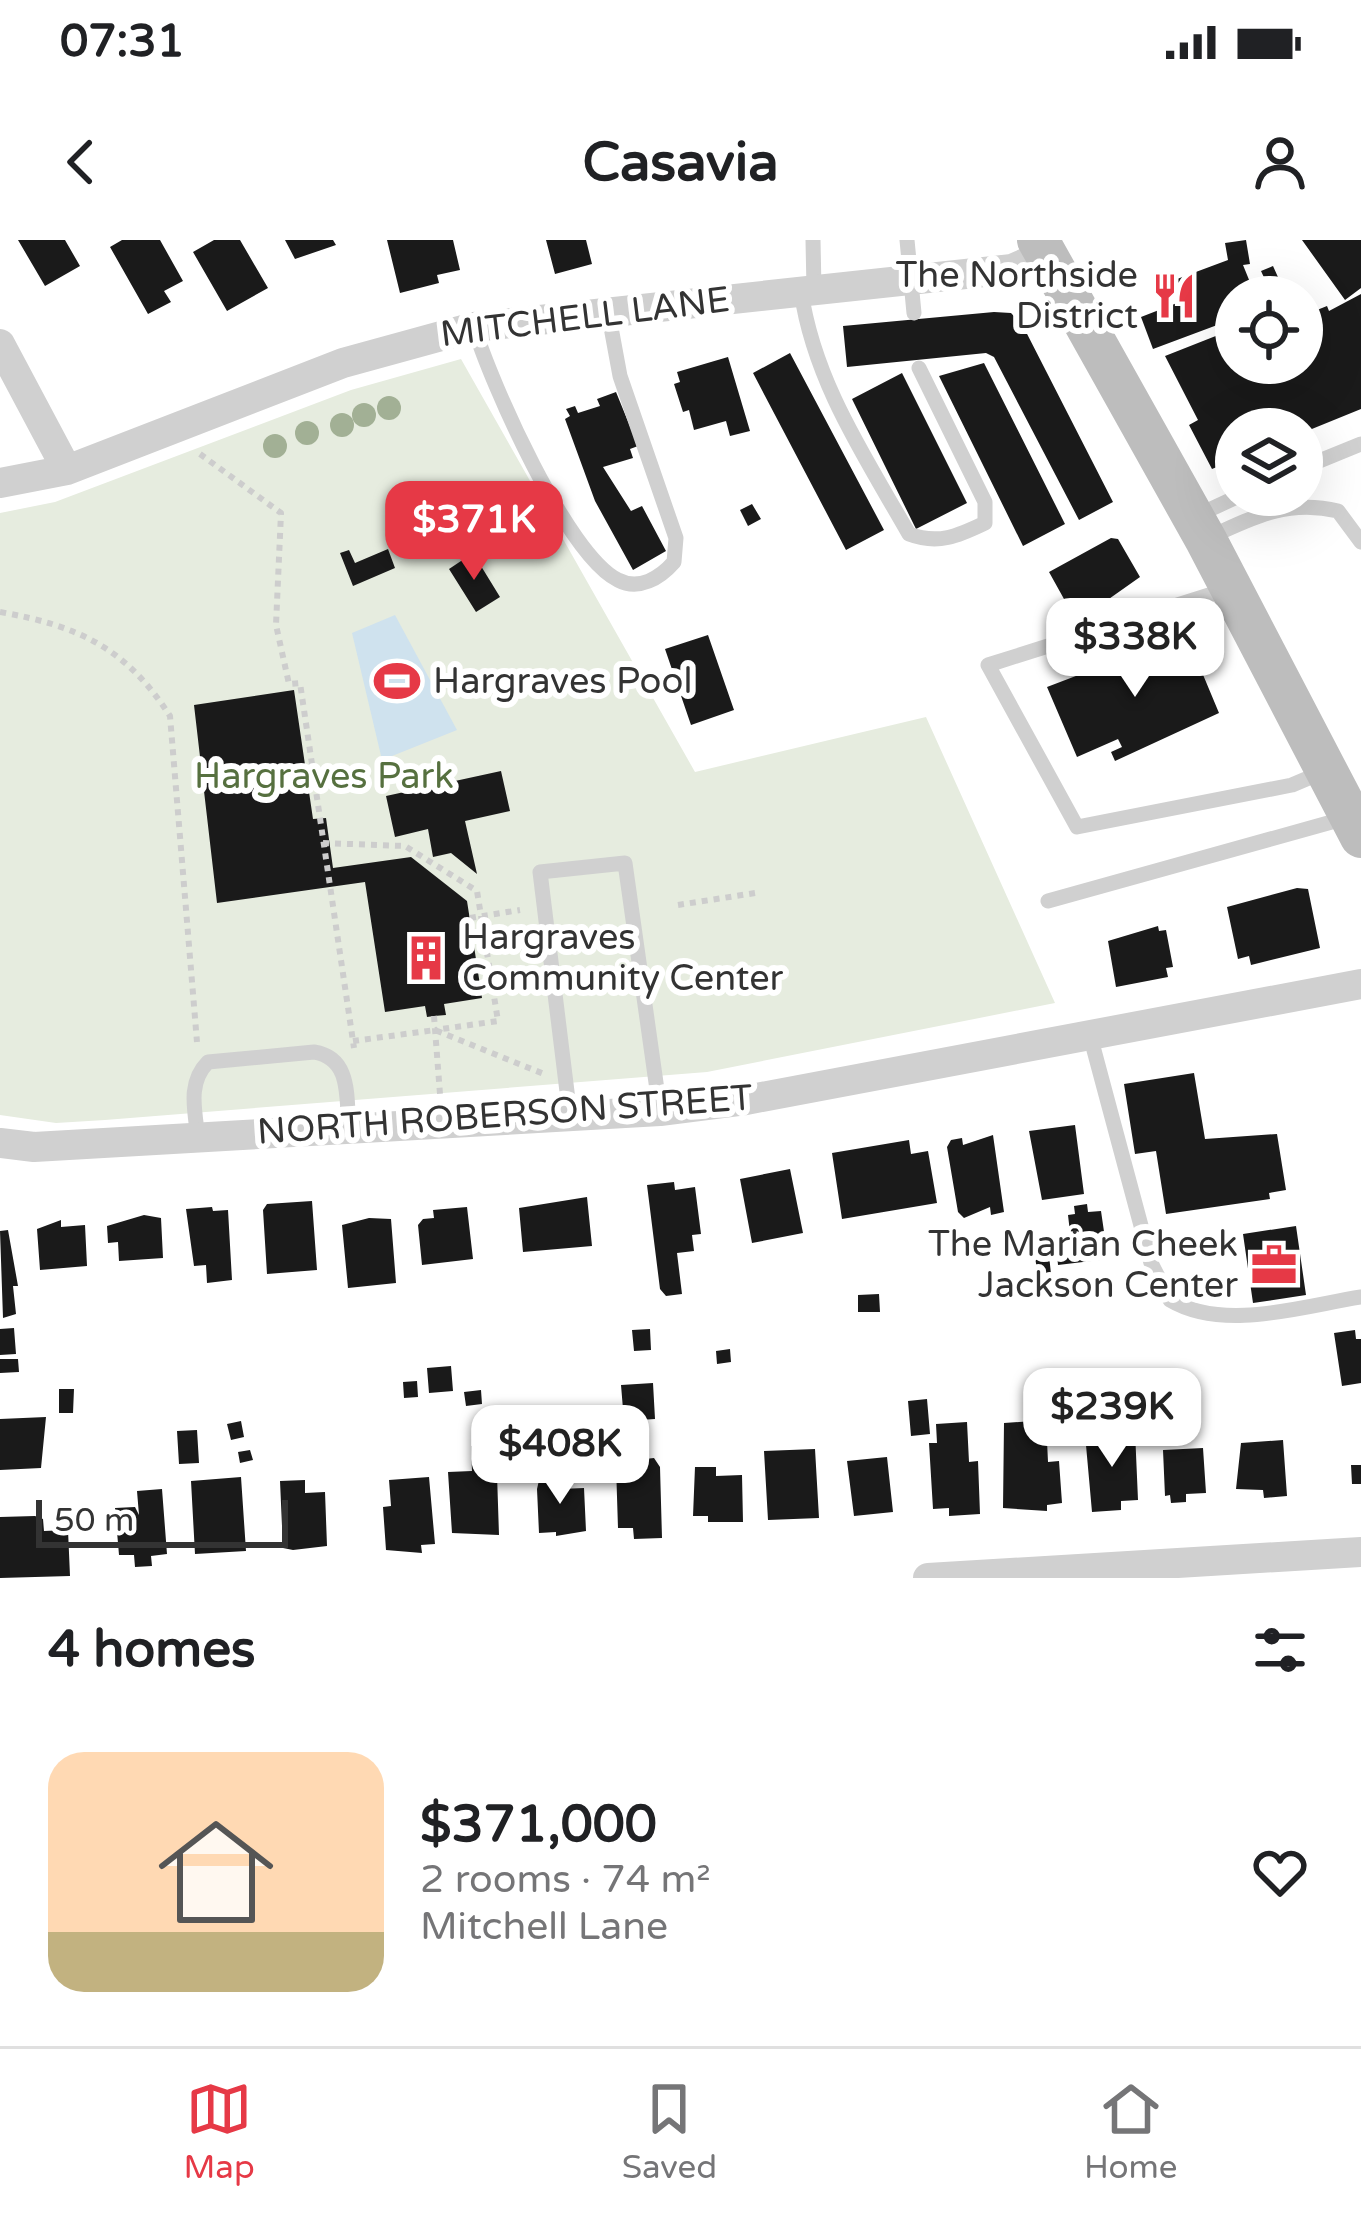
<!DOCTYPE html>
<meta charset="utf-8">
<style>
:root{--surface:#fff;--page:#f2f2f2;--text:#202124;--muted:#757577;--line:#e0e0e0;--accent:#e63946}
body{margin:0;font-family:"Varela Round",sans-serif;background:var(--page);color:var(--text);height:100vh;display:flex;flex-direction:column;font-size:45px;white-space:nowrap}
*{box-sizing:border-box;margin:0}
p{font-size:39px;color:var(--muted)}
.icon{flex:none;width:66px;height:66px;fill:none;stroke:currentColor;stroke-width:2;stroke-linecap:round;stroke-linejoin:round}
.map{position:relative;height:1338px;overflow:hidden}
.panel{display:flex;flex-direction:column;background:var(--surface);flex:1}
.panel>*{flex:none}
.controls{position:absolute;left:1215px;top:36px;display:grid;gap:24px}
.controls a{display:grid;place-items:center;width:108px;height:108px;border-radius:50%;background:var(--surface);box-shadow:0 12px 48px #0002;font-size:60px}
.scale{position:absolute;left:36px;bottom:30px;width:252px;box-sizing:border-box;padding-left:12px;border:6px solid #333;border-top:0;font-size:33px;line-height:42px;white-space:nowrap;color:#333;-webkit-text-stroke:9px #fff;paint-order:stroke}
.price{position:absolute;translate:-50% -102px;padding:0 27px;border-radius:24px;background:#fff;color:#222;font-size:39px;line-height:78px;filter:drop-shadow(0 3px 6px #0008)}
.price::after{content:'';position:absolute;left:50%;top:72px;width:36px;height:27px;margin-left:-18px;background:inherit;clip-path:polygon(0 0,100% 0,50% 100%)}
.price.on{background:var(--accent);color:#fff}
ul{padding:0;list-style:none}
li{display:flex;align-items:center;gap:36px;height:300px;padding:0 48px}
li span{display:grid;place-items:center;flex:none;width:336px;height:240px;border-radius:36px;color:#555}
li>.icon{margin-inline-start:auto}
span .icon{width:144px;height:144px;fill:#fffc;stroke-width:1}
li b{font-size:51px}
h2{display:flex;justify-content:space-between;align-items:center;height:144px;padding:0 48px;font-size:51px}
.status{display:flex;justify-content:space-between;align-items:center;height:84px;padding:0 60px;background:var(--surface);direction:ltr}
.status svg{height:33px;fill:currentColor}
header{display:flex;justify-content:space-between;align-items:center;height:156px;padding:0 48px;background:var(--surface);font-size:54px;font-weight:700}
.dock{display:flex;justify-content:space-around;align-items:center;height:168px;border-top:3px solid var(--line);background:var(--surface);font-size:33px;color:var(--muted)}
.dock a{display:grid;justify-items:center;gap:6px}
.dock .on{color:var(--accent)}
.map>svg:first-child{display:block}
</style>
<div class="status"><b>07:31</b><svg viewBox="0 0 49 12"><path d="M0 12V9h3v3zM5 12V6h3v6zM10 12V3h3v9zM15 12V0h3v12zM26 1h20v11H26zM47 4h2v5h-2z"/></svg></div>
<header><svg class="icon" aria-label="back" viewBox="0 0 24 24"><path d="M15 5l-7 7 7 7"/></svg>Casavia<svg class="icon" aria-label="person" viewBox="0 0 24 24"><circle cx="12" cy="8" r="4"/><path d="M4 21q1-7 8-7t8 7"/></svg></header>
<div class="map">
<svg width="1361" height="1338" viewBox="0 0 1361 1338">
<rect width="100%" height="100%" fill="#fff"/>
<path fill="#e6ecdf" d="M461,119L695,532L926,477L1055,763L707,832L105,880L56,883L0,875V273L55,262L351,150Z"/>
<path fill="#cfe2ee" d="M395,375L457,490L382,520L352,393Z"/>
<path fill="#1a1a1a" d="M18,0H65L80,26L45,46Z
M122,0H160L183,41L164,51L171,62L148,74L110,7Z
M214,0H240L268,48L227,71L193,12Z
M285,0H333L336,5L295,19Z
M387,0H453L460,30L437,35L439,43L400,53Z
M546,0H586L592,24L555,34Z
M1246,0L1250,24L1243,25L1256,57H1236V78L1153,109L1141,77L1177,63L1169,42L1228,20L1225,3Z
M1302,0H1361V48L1345,60Z
M1273,26L1286,55L1281,57H1273L1261,31Z
M1361,54V169L1302,193L1236,189V219L1212,229L1189,185L1198,180L1165,116L1236,88V123H1302V76L1327,66L1329,71Z
M994,72L1011,73L1023,86L1113,262L1079,280L994,117L986,113L847,127L843,86Z
M790,113L884,290L846,310L753,133Z
M728,117L750,191L730,196L726,181L694,190L689,170L683,172L674,144L680,142L677,132Z
M984,123L1065,284L1023,306L939,136Z
M902,133L967,263L916,289L852,159Z
M616,152L638,206L630,209L633,218L603,227L631,271L642,266L666,311L633,330L595,261L565,179L570,176L566,169L575,166L578,173L600,166L597,159Z
M752,264L761,279L748,286L740,270Z
M1111,298L1118,299L1140,337L1089,373L1064,359L1049,332Z
M388,309L395,328L353,346L340,313L349,310L355,323Z
M473,313L500,357L476,372L449,329Z
M1186,394L1219,473L1115,521L1111,512L1122,507L1118,499L1077,517L1047,447Z
M708,395L734,470L691,485L665,409Z
M294,450L313,579L326,578L333,628L411,617L467,661L482,758L444,764L446,775L434,776L427,777L425,766L385,772L365,642L217,663L194,465Z
M501,531L510,571L465,581L477,634L451,613L433,617L428,589L395,597L386,556Z
M1297,648L1308,649L1320,708L1251,725L1249,716L1238,719L1227,667Z
M1158,686L1159,691L1166,690L1173,727L1166,728L1168,737L1116,747L1108,701Z
M1194,833L1205,899L1277,894L1286,950L1269,953L1270,959L1166,974L1156,911L1135,914L1124,844Z
M1075,885L1084,954L1042,960L1029,891Z
M993,895L1004,972L991,975L990,967L964,978L958,972L947,907L951,900L962,898L963,905Z
M909,900L911,914L928,911L937,963L842,979L832,913Z
M790,929L803,993L752,1003L740,939Z
M674,942L675,950L695,947L701,994L692,995L694,1011L677,1013L682,1054L666,1056L660,1049L647,945Z
M587,957L592,1006L523,1012L519,968Z
M312,961L317,1030L267,1034L263,970L267,964Z
M1087,964L1088,972L1101,971L1108,1019L1058,1025L1056,1003L1071,1001L1068,975L1075,974L1074,966Z
M212,967L213,971L228,970L232,1040L207,1043L206,1025L194,1026L186,969Z
M467,967L473,1019L422,1025L418,985L423,979L434,978L433,970Z
M144,975L161,978L163,1018L119,1021L118,1002L108,1003L107,986Z
M369,978L391,979L396,1043L348,1048L342,985Z
M61,980V987L85,985L87,1026L40,1030L37,989Z
M1296,986L1306,1055L1253,1063L1243,994Z
M8,990L18,1046H13L16,1074L3,1078L0,991Z
M1049,1015L1051,1034L1038,1036L1035,1017Z
M879,1054L880,1072H858V1055Z
M14,1088L16,1114L0,1115V1089Z
M650,1089L651,1110L634,1111L632,1090Z
M1355,1090L1356,1099H1361V1143L1342,1146L1334,1093Z
M730,1109L731,1122L717,1124L716,1111Z
M0,1119H18L19,1132L0,1133Z
M451,1126L453,1151L429,1153L427,1128Z
M417,1141L418,1157L404,1158L403,1142Z
M653,1143L655,1179L624,1181L621,1145Z
M59,1149H74L73,1173H59Z
M481,1150L482,1164L466,1166L464,1152Z
M927,1159L930,1194L911,1196L908,1161Z
M46,1177L41,1228L0,1230V1179Z
M1046,1180L1048,1222L1059,1221L1062,1263L1047,1265V1271L1003,1268L1004,1183Z
M241,1181L244,1197L231,1200L227,1184Z
M967,1182L969,1222L978,1221L980,1274L949,1276V1268L933,1269L929,1203H937L936,1184Z
M197,1190L199,1223L179,1224L177,1191Z
M1135,1191L1138,1260L1121,1261V1270L1092,1272L1085,1194Z
M1283,1200L1287,1256L1264,1258L1263,1250L1236,1249L1241,1203Z
M496,1204L499,1295L452,1293L448,1232L472,1231L471,1206Z
M1203,1208L1206,1253L1186,1254V1262L1171,1263L1170,1255L1165,1256L1163,1210Z
M815,1209L819,1278L768,1280L764,1211Z
M250,1210L253,1220L240,1223L238,1212Z
M887,1217L893,1272L854,1276L847,1221Z
M654,1218L660,1227L662,1298L634,1299L633,1288H618L616,1225H645V1219Z
M1351,1225H1361V1244H1352Z
M695,1227H716V1236L742,1235L743,1282H708V1276H693Z
M560,1235V1249L584,1248L586,1291L556,1296V1292L539,1293L537,1249L540,1236Z
M241,1237L246,1311L195,1314L191,1241Z
M429,1237L435,1304L421,1305L422,1313L386,1310L383,1267L391,1266L389,1240Z
M305,1240V1253L325,1252L327,1306L293,1310L283,1308L280,1241Z
M162,1249L167,1314L151,1316L152,1326L135,1327L134,1315H119L115,1268L135,1267L139,1275L137,1251Z
M35,1276L43,1279L44,1291L68,1290L70,1336L0,1338V1277Z"/>
<g fill="none" stroke-linecap="round" stroke-linejoin="round">
<path stroke="#cdcdcd" stroke-width="6" stroke-dasharray="6 6" stroke-linecap="butt" d="M200,214L281,273L276,385L289,444L300,443L354,808
M0,372C79,386 126,408 170,476L197,802
M323,603L405,606L477,651L498,781L435,790
M678,665L755,653
M470,678L520,670
M434,776L440,854
M353,801L435,790L544,834"/>
<path stroke="#d0d0d0" stroke-width="15" d="M813,0L814,49
M907,0L914,73
M801,51C814,141 864,215 909,294C938,305 958,296 985,283V262L919,128
M474,87C491,143 567,315 618,340C639,351 660,338 674,322L676,298L620,136L608,71
M1302,228L1361,204
M1196,276L1241,255
M1208,298C1253,277 1288,259 1338,271L1361,302
M1225,350L988,425L1077,587L1292,545L1325,531
M1048,661L1346,578
M1091,799L1151,1023L1170,1060C1224,1092 1303,1066 1361,1057
M570,876L540,632L625,623L660,871
M198,898C195,871 187,843 208,822L314,812C352,818 346,858 349,889"/>
<path stroke="#d0d0d0" stroke-width="30" d="M0,104L67,230
M0,243L67,230L343,123L474,87L1012,29L1046,14
M0,903L34,907L660,871L746,860L1361,744
M928,1338L1361,1312"/>
<path stroke="#bdbdbd" stroke-width="42" d="M1038,0L1206,300L1361,597"/>
</g>
<g fill="#a2b095">
<circle cx="389" cy="168" r="12"/>
<circle cx="364" cy="175" r="12"/>
<circle cx="342" cy="185" r="12"/>
<circle cx="307" cy="193" r="12"/>
<circle cx="275" cy="206" r="12"/>
</g>
<defs>
<g id="restaurant-bare" transform="scale(3.6)"><path d="M-5-6h1v4h1v-4h1v4h1v-4h1v5L-1.5 .5V6h-2V.5L-5-1ZM5-6V6H3V1.5H1.5Q1.5-4 5-6Z" fill="#e63946" stroke="#fff" stroke-width="2.5" paint-order="stroke"/></g>
<g id="stadium-bare" transform="scale(3.6)"><path d="M0-5a6.5 5 0 1 0 0 10a6.5 5 0 1 0 0-10ZM-3.5-1.8h7v3.6h-7Z" fill="#e63946" stroke="#fff" stroke-width="2.5" paint-order="stroke"/></g>
<g id="building-bare" transform="scale(3.6)"><path d="M-4-6H4V6H1V3H-1V6H-4ZM-2.5-4.3h1.7v1.8h-1.7ZM.8-4.3h1.7v1.8H.8ZM-2.5-1h1.7V.8h-1.7ZM.8-1h1.7V.8H.8Z" fill="#e63946" stroke="#fff" stroke-width="2.5" paint-order="stroke"/></g>
<g id="office-bare" transform="scale(3.6)"><path d="M-6-3h4V-5.5h4V-3h4V5H-6ZM-1-4.5V-3h2v-1.5ZM-6 0V1H6V0Z" fill="#e63946" stroke="#fff" stroke-width="2.5" paint-order="stroke"/></g>
</defs>
<g fill-rule="evenodd">
<use href="#restaurant-bare" x="1174" y="56"/>
<use href="#stadium-bare" x="397" y="441"/>
<use href="#building-bare" x="426" y="718"/>
<use href="#office-bare" x="1274" y="1025"/>
</g>
<g text-anchor="middle" dominant-baseline="central" stroke-width="12" stroke-linejoin="round" paint-order="stroke">
<g font-size="36" fill="#333" stroke="#fff" text-anchor="end">
<text x="1138" y="35">The Northside<tspan x="1138" dy="41">District</tspan></text>
<text x="433" y="441" text-anchor="start">Hargraves Pool</text>
<text x="462" y="697" text-anchor="start">Hargraves<tspan x="462" dy="41">Community Center</tspan></text>
<text x="1238" y="1004">The Marian Cheek<tspan x="1238" dy="41">Jackson Center</tspan></text>
</g>
<g font-size="36" fill="#333" stroke="#fff">
<text transform="translate(585 77) rotate(-7)">MITCHELL LANE</text>
<text transform="translate(505 875) rotate(-4)">NORTH ROBERSON STREET</text>
</g>
<g font-size="36" fill="#56703f" stroke="#fff">
<text x="324" y="536">Hargraves Park</text>
</g>
</g>
</svg>
<div class="controls">
<a><svg class="icon" aria-label="locate" viewBox="0 0 24 24"><circle cx="12" cy="12" r="6"/><path d="M12 2v4M12 18v4M2 12h4M18 12h4"/></svg></a>
<a><svg class="icon" aria-label="layers" viewBox="0 0 24 24"><path d="M12 4l9 5-9 5-9-5zM3 14l9 5 9-5"/></svg></a>
</div>
<div class="scale">50 m</div>
<b class="price on" style="left:474px;top:343px">$371K</b>
<b class="price" style="left:1135px;top:460px">$338K</b>
<b class="price" style="left:1112px;top:1230px">$239K</b>
<b class="price" style="left:560px;top:1267px">$408K</b>
</div>
<section class="panel">
<h2>4 homes<svg class="icon" aria-label="filters" viewBox="0 0 24 24"><path d="M4 7h16M4 17h16"/><circle cx="9" cy="7" r="2"/><circle cx="15" cy="17" r="2"/></svg></h2>
<ul>
<li><span style="background:linear-gradient(#ffd9b3 75%,#c2b280 0)"><svg class="icon" aria-label="home" viewBox="0 0 24 24"><path d="M3 11l9-7 9 7M6 9v11h12V9"/></svg></span><div><b>$371,000</b><p>2 rooms · 74 m²</p><p>Mitchell Lane</p></div><svg class="icon" aria-label="heart" viewBox="0 0 24 24"><path d="M12 20l-8-8c-3-5 5-10 8-4 3-6 11-1 8 4z"/></svg></li>
</ul>
</section>
<nav class="dock">
<a class="on"><svg class="icon" aria-label="map" viewBox="0 0 24 24"><path d="M3 6l6-2 6 2 6-2v14l-6 2-6-2-6 2zM9 4v14M15 6v14"/></svg>Map</a>
<a><svg class="icon" aria-label="saved" viewBox="0 0 24 24"><path d="M7 4h10v16l-5-4-5 4z"/></svg>Saved</a>
<a><svg class="icon" aria-label="home" viewBox="0 0 24 24"><path d="M3 11l9-7 9 7M6 9v11h12V9"/></svg>Home</a>
</nav>
